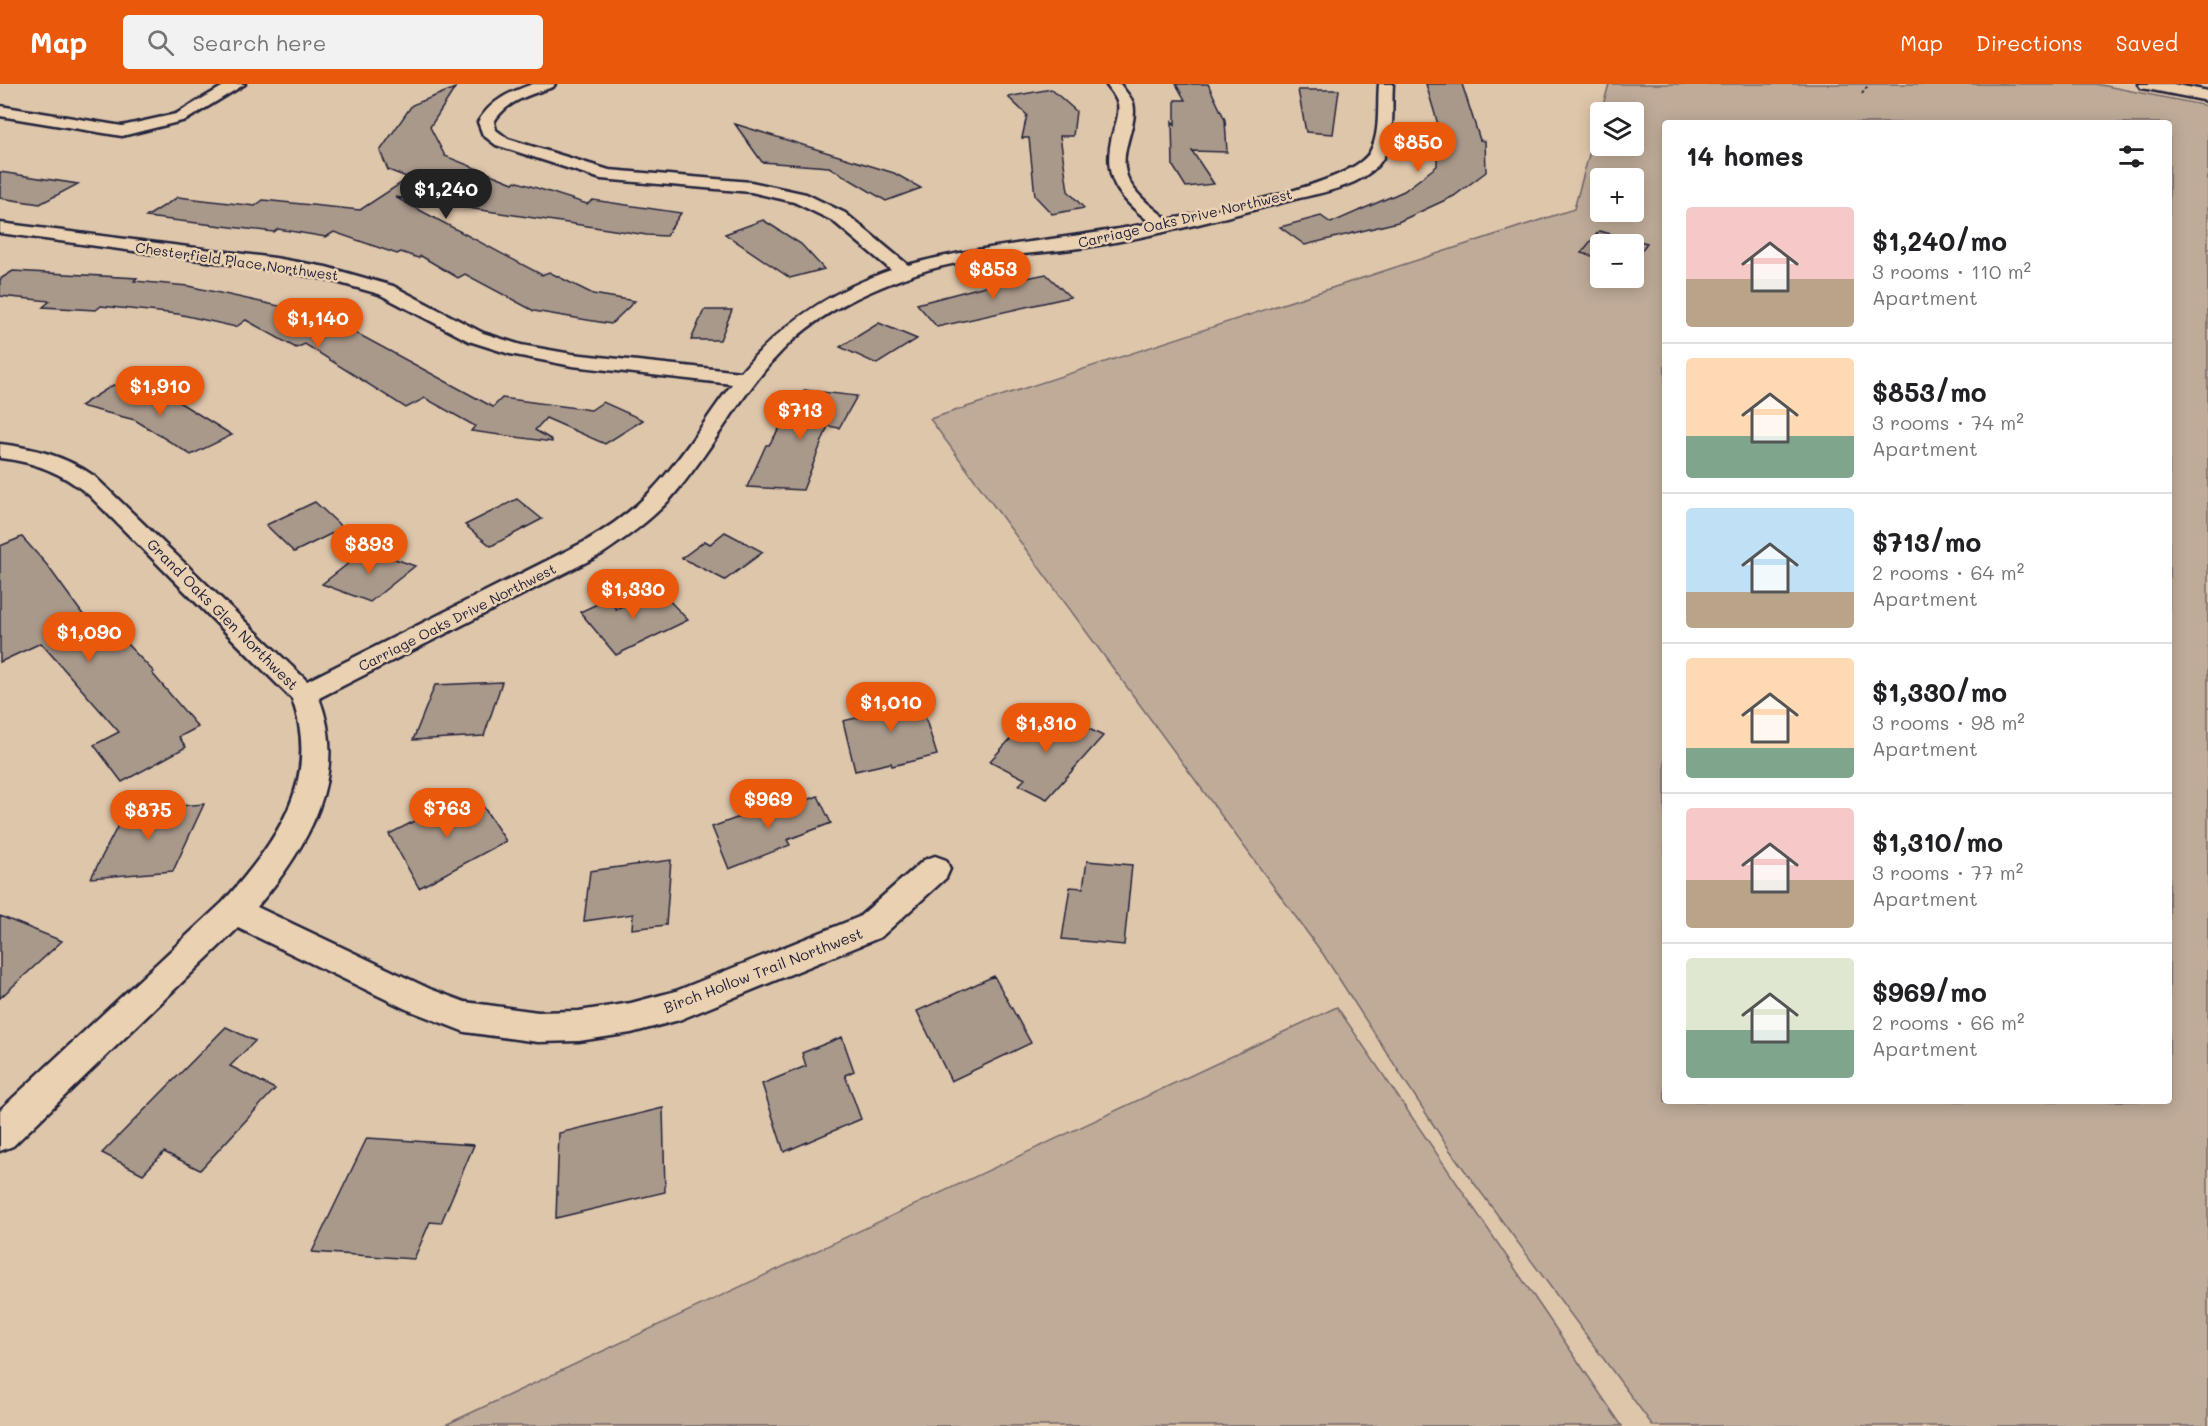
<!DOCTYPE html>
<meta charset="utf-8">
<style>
:root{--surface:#fff;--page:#f2f2f2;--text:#202124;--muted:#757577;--line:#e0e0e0;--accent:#ea580c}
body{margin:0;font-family:Mali,sans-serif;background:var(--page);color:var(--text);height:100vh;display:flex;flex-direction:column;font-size:22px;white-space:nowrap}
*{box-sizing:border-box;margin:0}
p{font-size:20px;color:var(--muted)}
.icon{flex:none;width:33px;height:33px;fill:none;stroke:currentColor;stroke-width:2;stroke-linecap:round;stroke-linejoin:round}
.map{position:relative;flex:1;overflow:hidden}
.side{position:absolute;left:1662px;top:36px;width:510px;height:984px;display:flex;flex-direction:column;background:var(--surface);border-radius:6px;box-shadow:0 3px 15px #0003}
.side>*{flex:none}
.tools{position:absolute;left:1590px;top:18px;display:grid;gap:12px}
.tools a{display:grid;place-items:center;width:54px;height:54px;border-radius:6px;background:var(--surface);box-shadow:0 3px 15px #0003;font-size:30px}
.price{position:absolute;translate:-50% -51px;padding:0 14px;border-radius:21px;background:var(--accent);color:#fff;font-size:20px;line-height:39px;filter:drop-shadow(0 2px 3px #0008)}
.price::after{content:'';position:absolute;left:50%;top:36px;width:18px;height:14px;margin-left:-9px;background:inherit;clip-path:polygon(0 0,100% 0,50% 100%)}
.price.on{background:#222;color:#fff}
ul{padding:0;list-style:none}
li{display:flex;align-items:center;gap:18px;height:150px;padding:0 24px}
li+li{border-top:2px solid var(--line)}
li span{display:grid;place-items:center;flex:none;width:168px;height:120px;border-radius:6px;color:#555}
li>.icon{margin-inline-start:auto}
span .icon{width:72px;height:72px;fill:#fffc;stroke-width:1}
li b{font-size:26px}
h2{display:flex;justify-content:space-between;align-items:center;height:72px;padding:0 24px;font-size:26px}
header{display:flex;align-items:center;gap:36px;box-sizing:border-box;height:84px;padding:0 30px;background:var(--accent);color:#fff}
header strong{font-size:28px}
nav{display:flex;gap:33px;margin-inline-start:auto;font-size:21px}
.search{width:420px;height:54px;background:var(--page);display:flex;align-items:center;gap:15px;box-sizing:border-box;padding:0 21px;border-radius:6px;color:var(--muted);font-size:22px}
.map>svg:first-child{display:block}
</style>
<header>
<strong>Map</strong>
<div class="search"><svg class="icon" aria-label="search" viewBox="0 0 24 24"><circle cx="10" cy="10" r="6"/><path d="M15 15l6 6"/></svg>Search here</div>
<nav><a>Map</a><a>Directions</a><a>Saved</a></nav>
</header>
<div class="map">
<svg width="2208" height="1342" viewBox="0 0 2208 1342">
<rect width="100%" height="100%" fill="#dec6ab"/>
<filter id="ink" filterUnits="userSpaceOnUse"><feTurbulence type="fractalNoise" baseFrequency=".0167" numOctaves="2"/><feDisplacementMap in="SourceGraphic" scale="12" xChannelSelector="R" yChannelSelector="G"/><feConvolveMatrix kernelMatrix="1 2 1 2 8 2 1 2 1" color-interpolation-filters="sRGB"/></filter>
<g filter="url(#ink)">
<path fill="#bfab98" stroke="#70666a" stroke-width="1.5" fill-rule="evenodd" d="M1609,0H2096L2208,22V1342H1653L1449,1065L1323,870L930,335L1574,125L1600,31V62H1634V28H1601ZM1665,39H2169V1017H1665ZM1600,94H1634V128H1600ZM1600,160H1634V194H1600Z
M1337,923L1622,1342H443Z"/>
<path fill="#a9998b" stroke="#22223b" stroke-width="1.5" d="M1176,0H1208L1225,36L1227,68L1192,67L1214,100L1186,103L1173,82L1172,37L1175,41V16H1185Z
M1426,0H1462L1480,56L1485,57L1486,88L1454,112L1398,138L1305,161L1280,143L1321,132L1331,139L1404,107L1437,82V37Z
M455,4L430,43L445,72L513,99L515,97L587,120L593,116L681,129L666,152L647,151L395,113L542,191L549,188L593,210L635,217L611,240L534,227L465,190L458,194L421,172L418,174L401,168L397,170L334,148L326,153L278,145L274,148L146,133L178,113L255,122L263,116L360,126L409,94L388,86L380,67L412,21Z
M1051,5L1076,27L1073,52H1060L1068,107L1084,124L1052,130L1035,112L1029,54H1022L1027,31L1008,13Z
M1298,6H1339L1333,50L1306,48Z
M735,40L894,89L921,104L886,117L829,83L762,78Z
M0,88L78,100L40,120L0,114Z
M763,136L801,160L824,185L790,194L725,150Z
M1599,147L1647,159L1634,177V160H1600V174L1581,169Z
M13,187L137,194L134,197L188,202L306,228L312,225L493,323L502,314L591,326L603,318L643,336L605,360L546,334L535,346L552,356V358L471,347L475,342L425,314L406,324L305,260L296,264L246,236L236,243L178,230L101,222L96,226L43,223L50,217L0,212V195Z
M1046,190L1070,213L937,243L917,220L1019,193L1022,195Z
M704,226H732L720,256H691Z
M879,239L917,255L877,280L840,263Z
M113,301L147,309L150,307L166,310L232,351L191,371L135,336L80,322Z
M804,306L857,312L839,344L828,342L803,406L747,403L766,361H769Z
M517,415L542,435L491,462L465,441Z
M315,418L343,444L294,468L266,441Z
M725,448L763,468L725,496L682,474L705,457L710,460Z
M22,453L47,481L105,561L120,553L154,588L152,589L198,643L179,653L186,663L122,698L94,661L119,648L41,559L0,578V462Z
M367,465L415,482L370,518L322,500Z
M658,505L688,536L616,571L580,528L608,515L616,525Z
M502,598L484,652L413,656L435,601Z
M916,604L937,671L892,682L891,679L855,687L843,637L882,628L878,613Z
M1066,633L1103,652L1047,715L1019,701L1025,695L990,677L1030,634L1054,646Z
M473,707L506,757L419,804L389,750Z
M818,712L831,739L787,756L790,761L729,785L712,743L775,720L778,727Z
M204,720L173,787L91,794L126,726Z
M671,776L666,841L632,845L633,830L584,837L590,787Z
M1087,777L1132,781L1124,861L1062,855L1070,803L1083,804Z
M0,832L62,857L0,914Z
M994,892L1031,959L951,997L917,927Z
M226,943L255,957L230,982L275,1005L200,1086L164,1068L143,1090L102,1069Z
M842,953L854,987L845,991L861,1035L784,1068L762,1000L806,982L802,969Z
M663,1024L665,1108L556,1134L559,1049Z
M367,1054L474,1061L441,1139L430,1138L414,1175L312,1168Z"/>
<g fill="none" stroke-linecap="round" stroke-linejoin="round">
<g stroke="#22223b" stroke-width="5">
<path id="minor" d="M227,0H245L186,36L122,52L0,32V22L122,42L176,30Z
M533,0H555L553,3C531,10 506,17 494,38L496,46L508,55L609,86L751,98L806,110L845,129L908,181C987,159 1070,156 1151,139C1119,113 1102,96 1112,52C1115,42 1120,30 1118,20C1116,13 1110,6 1106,0H1120C1124,6 1131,13 1133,19C1139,43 1115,69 1129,97C1137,113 1155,125 1168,136C1208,127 1352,101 1370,68C1381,49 1377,21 1379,0H1393C1391,27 1397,59 1378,81C1357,104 1319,109 1291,116C1224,134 1156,152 1087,163C1030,171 970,171 915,190C871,206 828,224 793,256C744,301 715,364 671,414C651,436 627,453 602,470L319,614C350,692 307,764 257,823L430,905L465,918L538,928L579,927L631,919L676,907L859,833L924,776L935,772L946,776L950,785L946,794L881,853L679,936L631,949L579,957L538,958L465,948L406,925L238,844L13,1062L0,1067V1026L223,818C275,759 322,697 292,615L89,411C61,388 35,378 0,374V360C34,364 65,372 94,392L307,597L584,458C610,443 634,426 654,404C684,372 706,334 732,300L572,282L510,270L469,257L379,210L326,195L275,186L0,149V139L275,174L326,183L393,202L483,249L521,261L572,270L741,288C782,239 831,207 891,186L833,137L794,118L751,108L601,95L496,61L483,51L478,38C491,16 510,8 533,0Z"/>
</g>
<g stroke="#22223b" stroke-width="5">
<path id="trunk" d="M2138,0H2173L2208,7V17L2147,5L2141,4Z"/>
</g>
<path stroke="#22223b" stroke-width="2" stroke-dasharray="3 3" stroke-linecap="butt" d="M1862,10L1869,0"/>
<use href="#minor" fill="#ead1b2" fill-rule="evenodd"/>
<use href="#trunk" fill="#ead1b2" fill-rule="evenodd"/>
</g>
</g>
<g text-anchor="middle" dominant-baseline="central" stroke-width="5" stroke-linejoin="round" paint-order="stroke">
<g font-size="14" fill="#22223b" stroke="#ead1b2">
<text transform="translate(1185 134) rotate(-13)">Carriage Oaks Drive Northwest</text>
<text transform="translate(237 177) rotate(8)">Chesterfield Place Northwest</text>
<text transform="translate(457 533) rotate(-27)">Carriage Oaks Drive Northwest</text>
</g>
<g font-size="15" fill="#22223b" stroke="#ead1b2">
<text transform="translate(223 530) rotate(45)">Grand Oaks Glen Northwest</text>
<text transform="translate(763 886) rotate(-21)">Birch Hollow Trail Northwest</text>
</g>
</g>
</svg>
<div class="tools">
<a><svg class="icon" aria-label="layers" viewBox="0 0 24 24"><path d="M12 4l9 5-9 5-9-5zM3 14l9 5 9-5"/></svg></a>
<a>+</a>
<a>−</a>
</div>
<b class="price" style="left:1418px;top:89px">$850</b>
<b class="price on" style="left:446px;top:136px">$1,240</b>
<b class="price" style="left:993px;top:216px">$853</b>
<b class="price" style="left:318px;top:265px">$1,140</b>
<b class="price" style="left:160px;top:333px">$1,910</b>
<b class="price" style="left:800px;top:357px">$713</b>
<b class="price" style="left:369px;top:491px">$893</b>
<b class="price" style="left:633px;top:536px">$1,330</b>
<b class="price" style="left:89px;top:579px">$1,090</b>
<b class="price" style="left:891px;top:649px">$1,010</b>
<b class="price" style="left:1046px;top:670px">$1,310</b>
<b class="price" style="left:768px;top:746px">$969</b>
<b class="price" style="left:447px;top:755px">$763</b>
<b class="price" style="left:148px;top:757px">$875</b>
<section class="side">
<h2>14 homes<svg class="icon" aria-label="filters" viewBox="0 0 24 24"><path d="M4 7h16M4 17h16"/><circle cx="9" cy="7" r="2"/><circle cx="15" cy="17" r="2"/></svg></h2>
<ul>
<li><span style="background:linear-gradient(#f6c9c9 60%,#b9a48a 0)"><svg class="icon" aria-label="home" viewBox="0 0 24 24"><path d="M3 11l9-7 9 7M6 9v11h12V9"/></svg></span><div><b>$1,240/mo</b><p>3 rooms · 110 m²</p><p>Apartment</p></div></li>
<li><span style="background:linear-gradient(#ffd9b3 65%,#7fa58c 0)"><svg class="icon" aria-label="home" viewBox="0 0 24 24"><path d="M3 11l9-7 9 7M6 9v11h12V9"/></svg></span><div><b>$853/mo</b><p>3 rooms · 74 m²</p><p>Apartment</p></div></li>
<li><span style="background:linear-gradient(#bfe0f5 70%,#b9a48a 0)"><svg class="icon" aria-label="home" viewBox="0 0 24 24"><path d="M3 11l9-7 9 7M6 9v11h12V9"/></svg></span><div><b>$713/mo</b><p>2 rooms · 64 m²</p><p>Apartment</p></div></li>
<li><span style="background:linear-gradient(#ffd9b3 75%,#7fa58c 0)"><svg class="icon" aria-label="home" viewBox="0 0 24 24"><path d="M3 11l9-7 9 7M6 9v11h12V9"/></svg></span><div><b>$1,330/mo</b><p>3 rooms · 98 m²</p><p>Apartment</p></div></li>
<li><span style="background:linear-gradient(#f6c9c9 60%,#b9a48a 0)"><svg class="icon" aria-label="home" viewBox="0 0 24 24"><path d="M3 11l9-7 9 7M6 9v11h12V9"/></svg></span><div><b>$1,310/mo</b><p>3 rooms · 77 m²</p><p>Apartment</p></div></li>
<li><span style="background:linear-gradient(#dfe7d0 60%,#7fa58c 0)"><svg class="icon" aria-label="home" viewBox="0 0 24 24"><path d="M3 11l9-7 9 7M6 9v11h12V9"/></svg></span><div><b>$969/mo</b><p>2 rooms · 66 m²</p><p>Apartment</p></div></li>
</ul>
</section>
</div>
